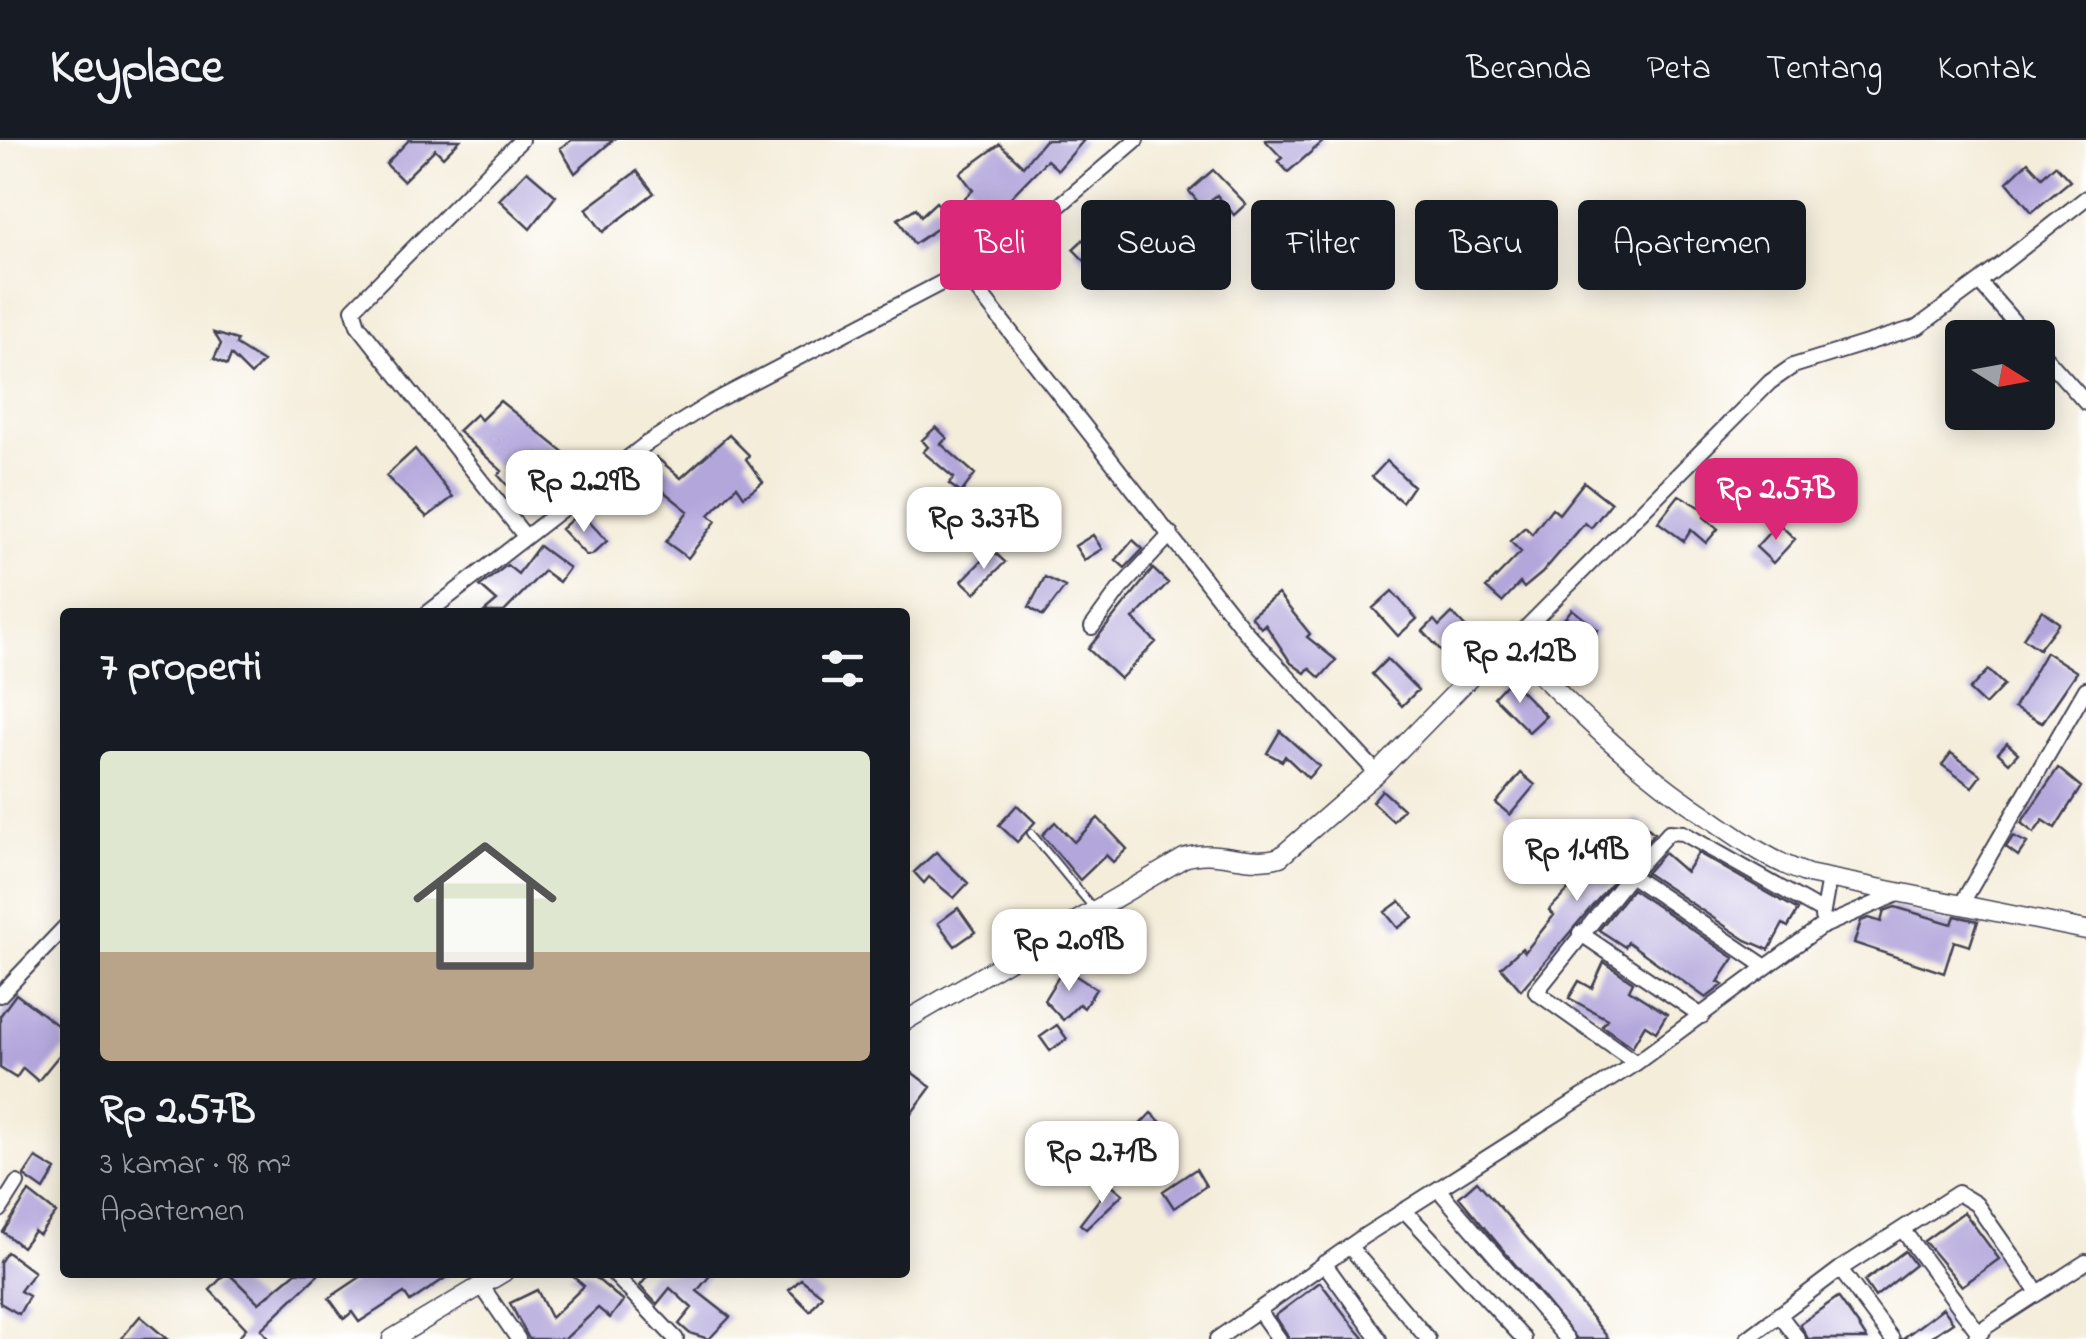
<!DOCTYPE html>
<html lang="id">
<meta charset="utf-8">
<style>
:root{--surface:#171b24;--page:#20242c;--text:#f1f3f6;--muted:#9ea1a6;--line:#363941;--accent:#db2777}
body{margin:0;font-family:"Indie Flower",sans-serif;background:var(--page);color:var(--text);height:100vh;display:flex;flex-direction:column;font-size:38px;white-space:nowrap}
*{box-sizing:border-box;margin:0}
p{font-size:32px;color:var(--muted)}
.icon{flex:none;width:55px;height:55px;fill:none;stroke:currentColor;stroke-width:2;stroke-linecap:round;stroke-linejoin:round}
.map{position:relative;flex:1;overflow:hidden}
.side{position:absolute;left:60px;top:468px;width:850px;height:670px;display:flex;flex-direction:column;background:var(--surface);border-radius:10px;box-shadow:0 5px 25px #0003}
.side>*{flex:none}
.hud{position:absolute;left:940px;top:60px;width:950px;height:90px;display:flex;gap:20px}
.needle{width:65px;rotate:101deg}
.tools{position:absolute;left:1945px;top:180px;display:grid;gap:20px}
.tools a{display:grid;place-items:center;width:110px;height:110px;border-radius:10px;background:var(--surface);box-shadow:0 5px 25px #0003;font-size:50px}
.price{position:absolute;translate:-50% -85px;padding:0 22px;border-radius:20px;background:#fff;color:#222;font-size:32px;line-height:65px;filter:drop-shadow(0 2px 5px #0008)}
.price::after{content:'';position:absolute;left:50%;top:60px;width:30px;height:22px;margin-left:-15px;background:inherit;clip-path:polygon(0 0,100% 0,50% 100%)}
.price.selected{background:var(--accent);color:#fff}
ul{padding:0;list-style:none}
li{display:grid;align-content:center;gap:20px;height:530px;padding:0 40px}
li+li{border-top:2px solid var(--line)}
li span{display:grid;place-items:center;height:310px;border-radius:10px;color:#555}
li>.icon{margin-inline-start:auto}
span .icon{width:180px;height:180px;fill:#fffc;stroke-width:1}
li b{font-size:42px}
h2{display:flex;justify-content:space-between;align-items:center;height:120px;padding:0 40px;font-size:42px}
.chip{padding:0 35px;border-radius:10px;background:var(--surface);box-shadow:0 5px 25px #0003;font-size:35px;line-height:90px}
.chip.selected{background:var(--accent);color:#fff}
header{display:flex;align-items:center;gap:60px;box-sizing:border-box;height:140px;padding:0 50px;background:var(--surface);border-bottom:2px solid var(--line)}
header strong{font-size:48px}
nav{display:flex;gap:55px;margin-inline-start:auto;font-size:35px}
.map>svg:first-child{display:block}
</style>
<header>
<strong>Keyplace</strong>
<nav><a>Beranda</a><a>Peta</a><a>Tentang</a><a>Kontak</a></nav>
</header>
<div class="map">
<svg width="2086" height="1199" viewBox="0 0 2086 1199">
<rect width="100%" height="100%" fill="#fff"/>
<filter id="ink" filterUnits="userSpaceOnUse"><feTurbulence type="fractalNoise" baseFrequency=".01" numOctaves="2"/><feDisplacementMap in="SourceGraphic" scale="20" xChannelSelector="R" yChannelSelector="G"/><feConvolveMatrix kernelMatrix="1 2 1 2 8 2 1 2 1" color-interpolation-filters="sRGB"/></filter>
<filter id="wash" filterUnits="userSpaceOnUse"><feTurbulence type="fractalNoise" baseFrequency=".0048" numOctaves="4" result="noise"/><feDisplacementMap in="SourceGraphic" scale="40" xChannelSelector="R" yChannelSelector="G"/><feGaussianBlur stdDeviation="2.25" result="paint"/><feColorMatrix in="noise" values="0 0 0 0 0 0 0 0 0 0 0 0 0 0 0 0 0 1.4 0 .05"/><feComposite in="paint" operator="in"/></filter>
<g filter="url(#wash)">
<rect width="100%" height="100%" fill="#f4edda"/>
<g id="blocks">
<path fill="#b2a6db" d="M409,0H460L443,17L435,9L403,41L386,24Z
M572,0H613L575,33L560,8Z
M1045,0H1084L1058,30L1047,20L1009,59L1024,74L1012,86L992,66L975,81L970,75L950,95L941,86L914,104L898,79L916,68L921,76L936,62L948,74L973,50L960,33L1000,4L1023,26Z
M1265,0H1325L1288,32L1278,21L1282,18Z
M2028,22L2042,37L2055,25L2070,41L2032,72L2007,42Z
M1213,30L1246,64L1234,75L1217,55L1202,67L1189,51Z
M527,31L556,56L530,89L499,60Z
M637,31L654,53L603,92L586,69Z
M1157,70L1195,108L1184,117L1171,100L1166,105L1144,83Z
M1086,97L1118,131L1106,143L1073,109Z
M214,193L237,200L236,205L263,222L251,235L231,215L227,225L214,219L221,204Z
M500,261L567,315L557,328L538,314L508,346L498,335L502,331L458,291L476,274L481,280Z
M936,287L947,298L941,304L975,334L961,353L949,344L954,338L923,312L928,307L922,300Z
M729,295L749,315L746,319L763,342L744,356L737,346L709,375L716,381L688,418L666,402L688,371L642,334L656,317L681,338Z
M415,309L453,357L427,377L386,336Z
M1387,321L1413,346L1402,362L1372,337Z
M1584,342L1611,363L1591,388L1585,383L1542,433L1524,448L1520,443L1502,462L1486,448L1521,412L1510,401L1525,387L1532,394L1552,368L1559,374Z
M1679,355L1707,371L1704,377L1718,389L1706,403L1691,390L1684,401L1658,382Z
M580,372L607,401L592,415H586L561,389Z
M1778,383L1795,399L1773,423L1756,407Z
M1093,395L1102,409L1084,420L1075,406Z
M1133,400L1143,409L1125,428L1116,420Z
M539,406L569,428L559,442L544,431L504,472H484L497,461L480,446L507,425L518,434Z
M992,410L1005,422L975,453L962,441Z
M1153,429L1168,443L1133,479L1156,502L1120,539L1088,509Z
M1045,437L1065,447L1043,476L1029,467Z
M1392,451L1417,479L1398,496L1373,468Z
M1278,454L1310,494L1307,497L1336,520L1320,538L1309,528L1305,533L1291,523L1265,484L1261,488L1251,476Z
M1572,469L1598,490L1567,530L1541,508Z
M2042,470L2059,483L2039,509L2023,498Z
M1452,473L1470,492L1448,518L1423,491L1434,480L1439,486Z
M2046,512L2077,532L2042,583L2014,568Z
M1387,519L1418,550L1402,566L1372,534Z
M1988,530L2004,545L1985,565L1969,550Z
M1510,540L1546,576L1529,592L1494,557Z
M1280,591L1319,626L1308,638L1285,616L1282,621L1267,613Z
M2007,603L2018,613L2009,623L1998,613Z
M1951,613L1981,635L1972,647L1942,625Z
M2058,628L2081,647L2055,688L2043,680L2034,693L2021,683Z
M1521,633L1535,645L1510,675L1496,663Z
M1382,650L1403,669L1393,681L1372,662Z
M1017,665L1035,682L1017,702L999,685Z
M1098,678L1127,709L1113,722L1106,715L1080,740L1042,695L1055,682L1074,702Z
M1637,679L1654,693L1521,850L1501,827L1522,808L1525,812L1554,775L1549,770Z
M2013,696L2027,703L2018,716L2006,707Z
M936,712L968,743L954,758L929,737L924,743L914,732Z
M1664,713L1686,732L1698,713L1798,770L1788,787L1783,784L1769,810L1746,800L1646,733Z
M1632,749L1734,818L1718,842L1723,845L1706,858L1628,802L1625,807L1599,790Z
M1400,761L1413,777L1398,788L1385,772Z
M1895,767L1952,784L1955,776L1978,781L1970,806L1954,801L1944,833L1854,803L1861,781L1869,778L1881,782L1884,771Z
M958,768L975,792L955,806L938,783Z
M1604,822L1633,842L1629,850L1667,874L1656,892L1645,885L1632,907L1602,886L1607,879L1569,858L1579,841L1592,848Z
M1064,828L1096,849L1084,868L1079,864L1063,880L1044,860Z
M16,854L65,891V908L38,941L23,928L16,938L0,928V876Z
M1057,885L1067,899L1050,911L1040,897Z
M905,927L931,947L905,982Z
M1151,973L1165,986L1151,1000L1165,1014L1153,1025L1126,999Z
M36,1018L56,1030L44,1050L24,1036Z
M1196,1029L1206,1046L1174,1068L1163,1051Z
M1477,1041L1538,1111L1609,1199H1577L1459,1057Z
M1111,1044L1123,1054L1086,1089L1080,1084Z
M29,1052L56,1073L39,1095L34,1091L22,1107L3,1092Z
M1964,1072L1999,1119L1962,1146L1924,1101Z
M1905,1111L1915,1125L1875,1157L1864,1141Z
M7,1112L34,1132L20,1151L29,1156L19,1174L0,1163V1122Z
M227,1132L259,1163L296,1132H321L261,1189L269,1199H237L246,1188L210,1150Z
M368,1132H454L410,1162L404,1153L359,1182L352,1172L344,1179L329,1158Z
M568,1132H589L623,1161L610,1178L598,1168L565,1199H529L510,1163L537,1150L551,1178L584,1146Z
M651,1132H713L697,1151L730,1177L709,1199L689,1193L679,1184L692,1168L670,1148L657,1164L640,1146Z
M801,1139L822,1155L810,1171L789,1150Z
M1320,1142L1352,1184L1365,1199H1290L1275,1176Z
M1838,1157L1858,1185L1867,1199H1808L1800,1184Z
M1943,1168L1953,1182L1928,1199H1902Z
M140,1176L167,1199H121Z"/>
</g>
</g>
<g filter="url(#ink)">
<use href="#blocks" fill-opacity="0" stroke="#424053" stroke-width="2.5"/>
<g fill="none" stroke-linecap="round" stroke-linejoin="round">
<g stroke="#424053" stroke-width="10">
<path id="service" d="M1031,693L1094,769"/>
</g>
<g stroke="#424053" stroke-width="18">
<path id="minor" d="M521,0L353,169L358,185L524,395
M965,134L1244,490L1377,633
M1979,142L2086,58
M2038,209L2086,263
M429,472L646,304L711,263L1012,106L1136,0
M1092,487L1119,450L1171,394
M1507,507L1770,242L1793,226L1918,187L1979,142L2028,198
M1630,735L1536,852L1636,923
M1962,763L2086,549
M1822,777L1829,738
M1580,793L1702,876
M1766,827L1630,735L1669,692L1683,693L1823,772
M0,855L65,787
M1438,1049L1567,1199
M0,1070L17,1043
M1404,1070L1524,1199
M1902,1089L1979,1193
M1349,1106L1428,1199
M1324,1123L1379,1199
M1840,1129L1892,1199
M612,1132L676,1199
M481,1145L518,1199
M1259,1171L1279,1199
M1779,1174L1798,1199
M1217,1199L1364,1096L1636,923L1819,788L1902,752
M1747,1199L1840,1129L1958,1053L1976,1064L2038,1153
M1975,1199L1987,1186L2086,1122"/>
</g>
<g stroke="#424053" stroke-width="21">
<path id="tertiary" d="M905,881L1184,718C1216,707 1248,727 1280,717L1377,633L1494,513L1502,508L1516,510C1582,577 1635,629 1714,681C1744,702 1773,722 1808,734L2086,790
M392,1199L504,1132"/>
</g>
<use href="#service" stroke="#fff" stroke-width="6"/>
<use href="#minor" stroke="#fff" stroke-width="14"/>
<use href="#tertiary" stroke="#fff" stroke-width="18"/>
</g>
</g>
</svg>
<div class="tools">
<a><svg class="needle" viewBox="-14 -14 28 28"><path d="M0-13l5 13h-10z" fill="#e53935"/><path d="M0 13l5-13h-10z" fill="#9ea1a6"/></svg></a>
</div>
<b class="price" style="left:584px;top:395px">Rp 2.29B</b>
<b class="price selected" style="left:1776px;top:403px">Rp 2.57B</b>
<b class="price" style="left:984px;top:432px">Rp 3.37B</b>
<b class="price" style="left:1520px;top:566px">Rp 2.12B</b>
<b class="price" style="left:1577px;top:764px">Rp 1.49B</b>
<b class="price" style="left:1069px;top:854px">Rp 2.09B</b>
<b class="price" style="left:1102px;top:1066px">Rp 2.71B</b>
<div class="hud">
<a class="chip selected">Beli</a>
<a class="chip">Sewa</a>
<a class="chip">Filter</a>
<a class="chip">Baru</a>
<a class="chip">Apartemen</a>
</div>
<section class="side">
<h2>7 properti<svg class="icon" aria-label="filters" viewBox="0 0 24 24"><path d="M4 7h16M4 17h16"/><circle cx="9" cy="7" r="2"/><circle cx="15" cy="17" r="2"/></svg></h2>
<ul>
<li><span style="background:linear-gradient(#dfe7d0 65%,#b9a48a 0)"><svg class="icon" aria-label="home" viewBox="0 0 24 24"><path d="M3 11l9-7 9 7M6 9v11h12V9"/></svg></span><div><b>Rp 2.57B</b><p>3 kamar · 98 m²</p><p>Apartemen</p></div></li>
</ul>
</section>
</div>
